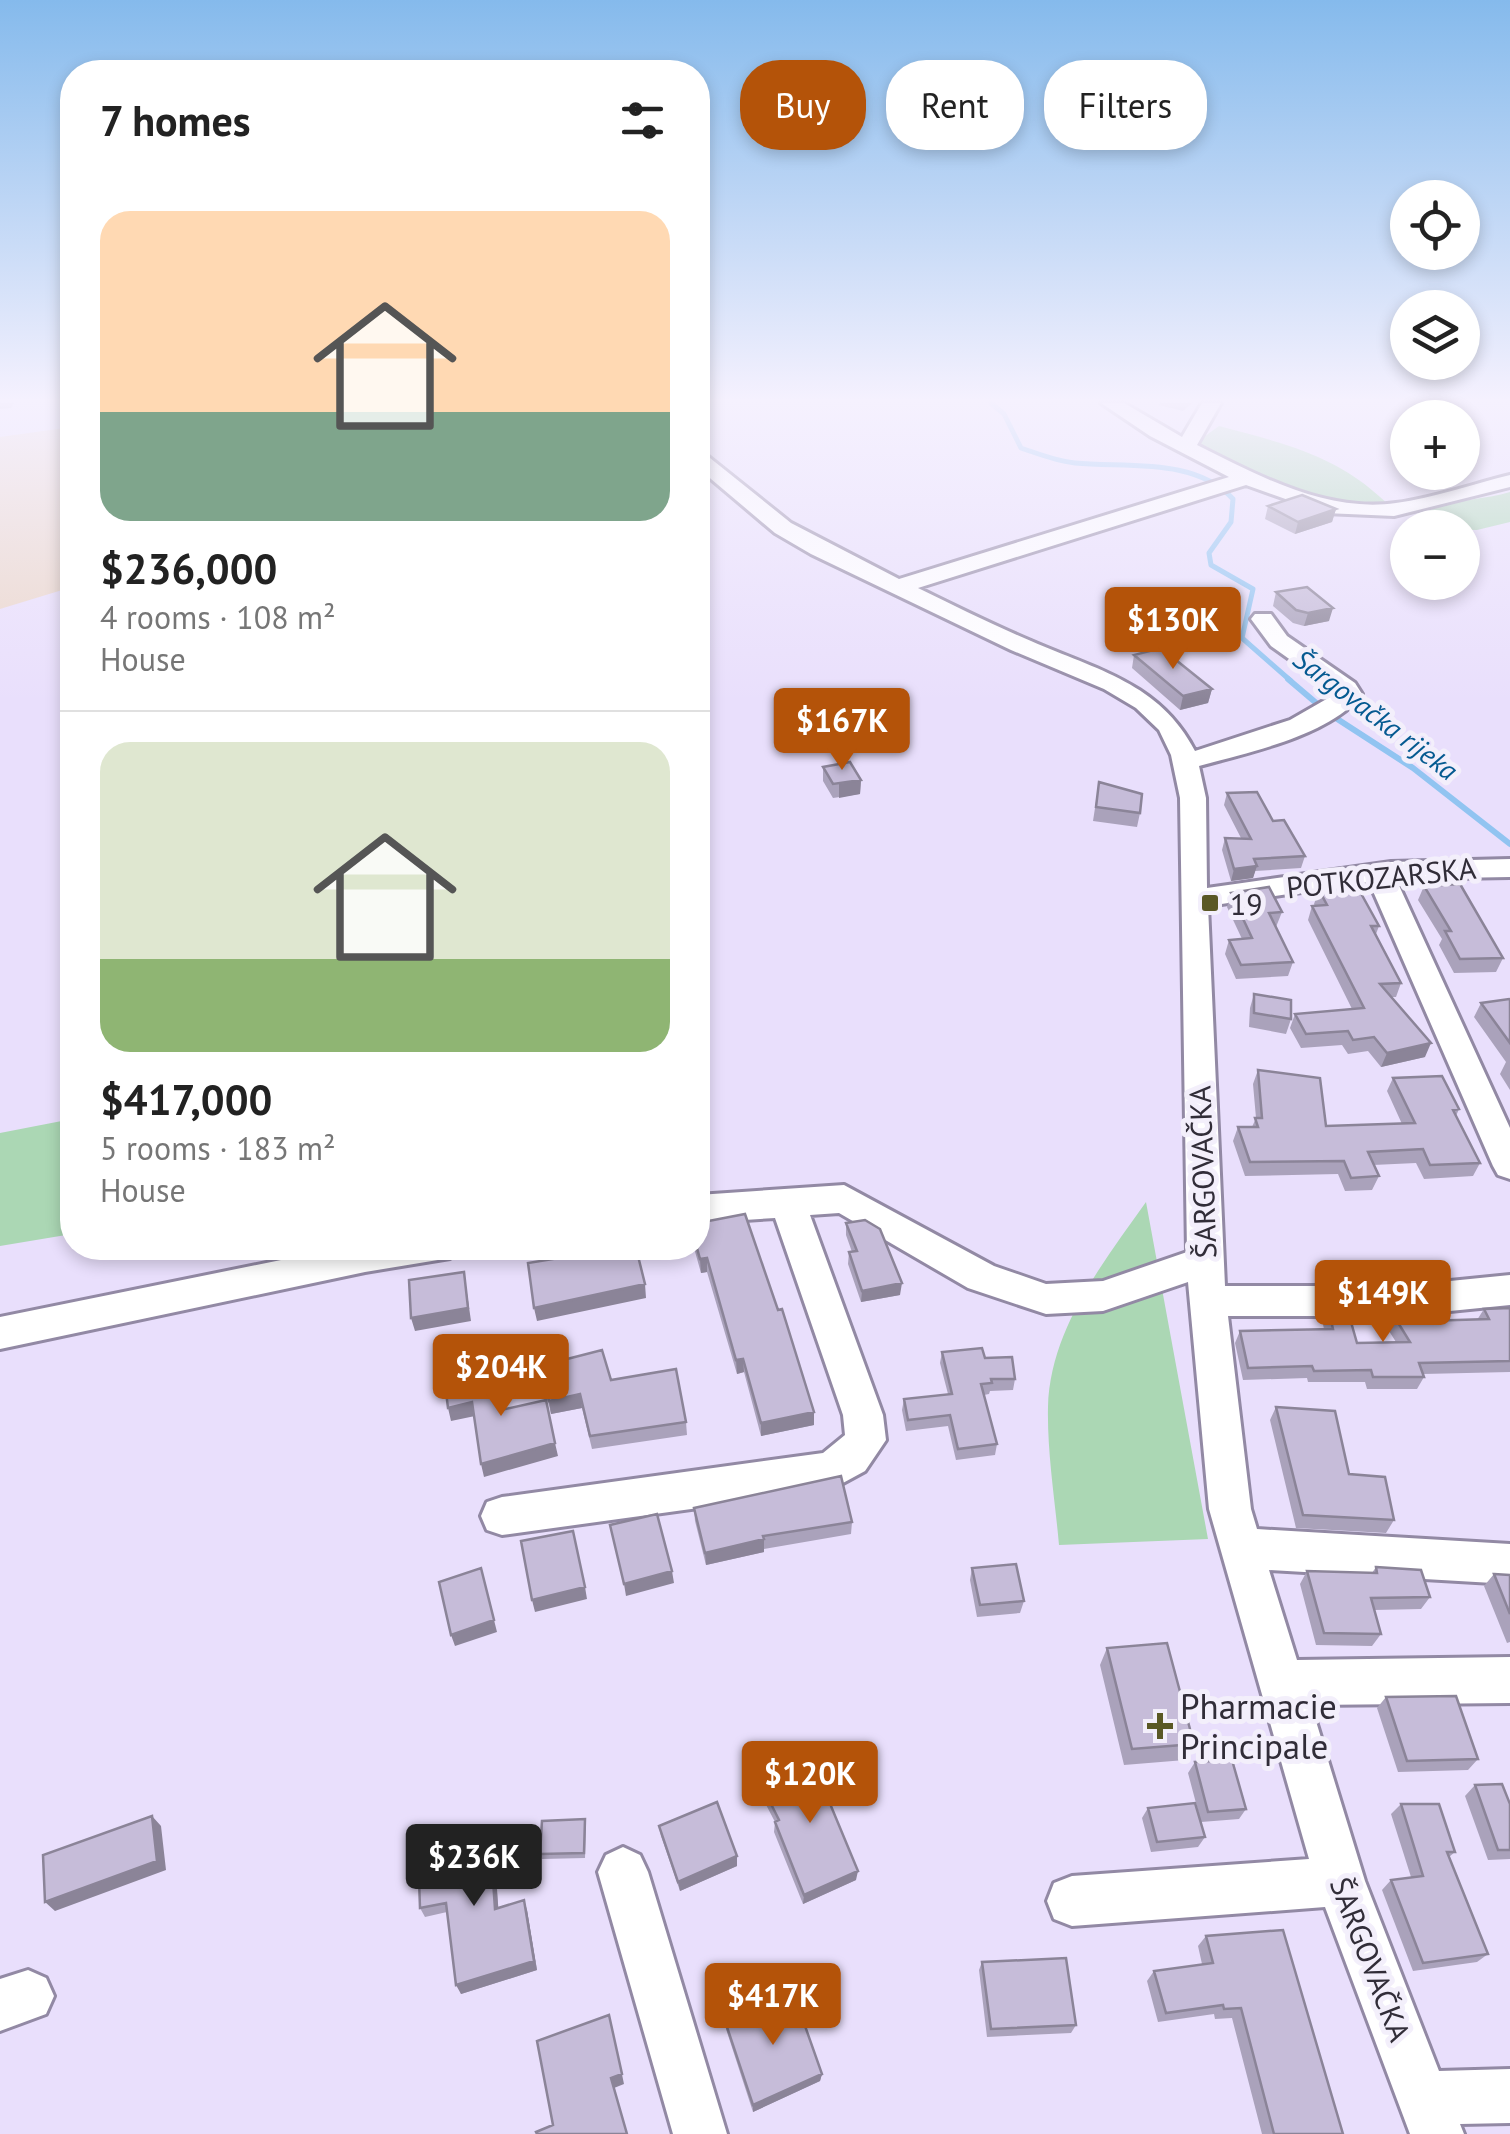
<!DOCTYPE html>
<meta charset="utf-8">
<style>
:root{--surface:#fff;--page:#f6f6f6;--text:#222;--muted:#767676;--line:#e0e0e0;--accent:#b45309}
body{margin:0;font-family:"PT Sans",sans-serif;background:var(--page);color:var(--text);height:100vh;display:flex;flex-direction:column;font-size:38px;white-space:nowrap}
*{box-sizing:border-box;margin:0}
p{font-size:32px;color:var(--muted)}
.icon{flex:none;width:55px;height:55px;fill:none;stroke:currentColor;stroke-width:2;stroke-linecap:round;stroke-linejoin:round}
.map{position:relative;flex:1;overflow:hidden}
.drawer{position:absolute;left:60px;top:60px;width:650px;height:1200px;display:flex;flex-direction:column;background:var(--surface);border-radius:40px;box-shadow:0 5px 15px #0003}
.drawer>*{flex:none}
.top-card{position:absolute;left:740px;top:60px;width:620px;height:90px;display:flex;gap:20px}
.tools{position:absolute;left:1390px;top:180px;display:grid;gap:20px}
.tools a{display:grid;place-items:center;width:90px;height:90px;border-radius:50%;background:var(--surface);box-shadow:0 5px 15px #0003;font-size:50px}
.price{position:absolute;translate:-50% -85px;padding:0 22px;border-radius:10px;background:var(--accent);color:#fff;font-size:32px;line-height:65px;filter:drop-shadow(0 2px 5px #0008)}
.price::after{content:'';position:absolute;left:50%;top:60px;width:30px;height:22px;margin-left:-15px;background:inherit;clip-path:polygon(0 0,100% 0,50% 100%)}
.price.active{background:#222;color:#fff}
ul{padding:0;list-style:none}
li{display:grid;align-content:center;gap:20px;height:530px;padding:0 40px}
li+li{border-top:2px solid var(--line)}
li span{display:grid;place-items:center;height:310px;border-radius:30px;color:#555}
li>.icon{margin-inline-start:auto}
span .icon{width:180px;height:180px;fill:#fffc;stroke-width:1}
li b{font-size:42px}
h2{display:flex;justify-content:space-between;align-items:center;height:120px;padding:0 40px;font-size:42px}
.tag{padding:0 35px;border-radius:40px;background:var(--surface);box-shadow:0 5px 15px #0003;font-size:35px;line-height:90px}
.tag.active{background:var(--accent);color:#fff}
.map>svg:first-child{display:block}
</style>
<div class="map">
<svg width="1510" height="2134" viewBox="0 0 1510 2134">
<rect width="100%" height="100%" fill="#e9dffc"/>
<path fill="#ebd6c9" d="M72,427V587L0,609V437Z"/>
<path fill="#abd7b4" d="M1219,426C1290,445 1341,456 1394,510L1325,507L1221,459L1197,442Z
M1510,492V522L1477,530L1406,528C1428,499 1477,502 1510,492Z
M72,1119V1234L0,1246V1133Z
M1146,1202L1208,1539L1059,1545C1055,1500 1047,1452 1048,1407C1050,1329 1103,1263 1146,1202Z"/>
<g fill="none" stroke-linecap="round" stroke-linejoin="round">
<path stroke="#91c4f1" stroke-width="5" d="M991,403L1004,414L1021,448C1039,454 1056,461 1075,463C1127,468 1195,457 1233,499L1231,522L1209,553L1211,565L1253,589L1242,638L1291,681"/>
<path stroke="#91c4f1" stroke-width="6" d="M1288,679L1328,713L1413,768L1510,844"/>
<g stroke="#9289a4" stroke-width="6">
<path id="minor" d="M1101,403H1124L1182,437L1202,403H1221L1197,445C1257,475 1326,513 1396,503C1434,498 1473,484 1510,475V487L1394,516L1325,513L1246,485L918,588C955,606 993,625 1031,641C1097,670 1160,683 1195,751L1290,720L1337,693L1271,646L1251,619L1255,614H1271L1287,636L1355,683L1362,694C1332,735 1247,753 1199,766L1206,798L1207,888L1391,862L1510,859V877L1396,879L1510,1128V1179L1498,1175L1493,1166L1369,882L1208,906L1225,1286H1400L1510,1275V1305L1400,1316H1228L1251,1509L1257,1529L1510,1544V1584L1269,1570L1297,1660L1510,1657V1703L1311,1705L1365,1881L1439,2071L1510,2069V2123L1460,2124L1464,2134H1410L1325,1907L1072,1926L1054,1919L1047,1901L1054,1883L1072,1876L1309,1859L1209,1509L1188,1282L1103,1311L1046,1314L968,1288L839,1213L810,1215L883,1415L886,1440L865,1471L830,1490L502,1535L487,1530L481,1516L487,1502L502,1497L823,1453L845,1435L843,1415L775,1218L698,1223V1195L844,1185L994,1266L1046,1284L1103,1281L1187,1252L1180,798L1171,755L1159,730L1136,708L1104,689L1011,650L811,554L775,533L698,468V452L705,454L791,523L899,579L1229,477L1150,436Z
M340,1248H455L450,1258L365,1272L0,1349V1317Z
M623,1847L640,1855L648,1872L727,2134H673L598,1872L606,1855Z
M28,1970L46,1978L54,1996L46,2014L0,2031V1979Z"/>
</g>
<use href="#minor" fill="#fff" fill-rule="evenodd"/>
</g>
<path fill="#aaa2bb" d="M0,403H14L11,408L0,409Z
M1160,403H1192L1183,411L1159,405Z
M1268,506L1336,509L1332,522L1295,534L1265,519Z
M1276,592L1329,621L1304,626L1293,623L1273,606Z
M1134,655L1212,689L1208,703L1180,710L1132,668Z
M823,767L861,780L860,794L833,798L823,781Z
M1099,782L1140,813L1137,827L1093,821Z
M1227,793L1273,821L1305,856L1301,868L1255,871L1253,878L1231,881L1222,850L1225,838H1241L1224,805Z
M1424,886L1503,958L1496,972L1454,973L1439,945L1442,939L1418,900Z
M1319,890L1379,926L1376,934L1401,983L1396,997H1391L1425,1057L1381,1067L1368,1051L1348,1054L1342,1045L1301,1048L1290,1028L1295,1014L1352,1009L1308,920L1312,906H1315L1314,904Z
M1231,893L1282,912L1276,927L1293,962L1288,976L1236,979L1225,954L1229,940L1242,939L1227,907Z
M1254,994L1291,1019L1286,1034L1249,1027L1250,1008Z
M1510,1000V1090L1500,1074L1506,1062L1474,1017L1481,1003Z
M1258,1070L1326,1126L1402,1124L1387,1091L1393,1078L1459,1109L1456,1116L1480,1163L1473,1176L1424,1179L1416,1163L1373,1165L1379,1176L1372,1190L1345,1191L1338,1174L1245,1176L1233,1141L1238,1127H1252L1256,1118L1253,1084Z
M698,1223L814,1425L761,1436L744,1372L737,1374L707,1272L701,1273L694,1248H698Z
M846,1223L900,1295L861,1302L848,1264L849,1252H852L846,1235Z
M1328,1308L1357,1343L1396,1342L1382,1320L1389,1308L1424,1321L1477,1320L1484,1309L1510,1308V1372L1423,1374L1424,1377L1417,1389H1367L1365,1382H1308L1307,1378L1243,1380L1235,1343L1240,1331L1324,1329L1322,1320Z
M942,1352L985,1358L1015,1379L1013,1390L990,1391L989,1394L984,1395L997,1444L995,1455L956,1460L948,1426L906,1431L902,1410L904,1399L948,1394L940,1363Z
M540,1366L611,1380L686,1422L687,1435L592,1449L582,1408L551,1414Z
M1276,1407L1349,1474L1394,1520L1386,1533L1296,1528L1270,1420Z
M694,1508L852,1522L851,1534L764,1549V1552L706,1565L695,1521Z
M1376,1567L1430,1597L1421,1609L1374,1610L1381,1634L1372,1646L1316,1645L1300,1584L1307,1571L1372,1573Z
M972,1568L1024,1601L1020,1613L977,1617L970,1580Z
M1494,1574L1510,1575V1642L1507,1643L1484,1586Z
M1107,1648L1194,1744L1185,1760L1124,1765L1100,1665Z
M1386,1697L1478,1759L1468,1770L1398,1772L1377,1708Z
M1195,1762L1246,1809L1239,1819L1201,1822L1188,1773Z
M1475,1785L1510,1804V1859L1488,1860L1465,1796Z
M762,1786L828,1787L824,1790L856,1880L803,1904L774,1832L775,1822L762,1797Z
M1401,1804L1455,1852L1449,1857L1488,1954L1477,1962L1413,1971L1382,1890L1391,1880L1411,1877L1391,1814Z
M1148,1808L1205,1837L1198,1847L1151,1852L1142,1818Z
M586,1824L585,1858L542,1859L540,1854Z
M659,1826L737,1856V1866L680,1891L661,1836Z
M490,1836L494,1845L498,1908L527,1910L537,1970L461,1994L447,1912L425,1917L420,1908Z
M1206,1936L1343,2134H1262L1232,2018L1215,2019L1214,2014L1158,2022L1147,1981L1154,1971L1202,1964L1198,1946Z
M982,1962L1076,2025L1071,2033L987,2037L979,1970Z
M725,2021L822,2074L820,2081L753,2112L726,2029Z"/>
<path fill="#8b8498" d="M1336,509L1332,522L1295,534L1298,522Z
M1333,608L1329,621L1304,626L1308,613Z
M1212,689L1208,703L1180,710L1183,696Z
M861,780L860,794L839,798V784Z
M1257,866L1253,878L1231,881L1234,869Z
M1431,1043L1425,1057L1381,1067L1387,1053Z
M707,1258V1272L701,1273L700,1259Z
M464,1272L471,1321L415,1331L411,1318Z
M902,1283L900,1295L861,1302L862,1291Z
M645,1284L646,1298L537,1321L534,1308Z
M743,1359L744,1372L737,1374L736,1360Z
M580,1394L582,1408L551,1414L549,1401Z
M472,1402L475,1416L451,1421L448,1408Z
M814,1412V1425L761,1436V1423Z
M555,1443L558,1456L484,1477L481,1464Z
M764,1539V1552L706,1565L705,1553Z
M481,1568L497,1632L455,1646L451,1635Z
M672,1571L674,1583L626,1596L624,1584Z
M585,1587L587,1599L535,1612L532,1600Z
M830,1777L828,1787L820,1792L821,1782Z
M152,1816L161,1826L166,1870L55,1911L45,1902Z
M490,1836L494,1845L499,1918L495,1909Z
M737,1856V1866L680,1891L678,1882Z
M858,1871L856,1880L803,1904L804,1895Z
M524,1900L527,1910L537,1970L461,1994L456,1985Z
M612,2026L624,2084L614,2088L611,2078Z
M822,2074L820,2081L753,2112V2105Z"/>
<path fill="#c6bcd9" stroke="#8b8498" stroke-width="2.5" d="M1302,495L1336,509L1298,522L1268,506Z
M1307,587L1333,608L1308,613L1296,610L1276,592Z
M1161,648L1212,689L1183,696L1134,655Z
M850,762L861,780L833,784L823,767Z
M1099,782L1142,794L1140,813L1096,807Z
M1257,792L1273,821L1284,820L1305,856L1254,859L1257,866L1234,869L1225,838L1251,839L1227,793Z
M1460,884L1503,958L1460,959L1445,931H1451L1424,886Z
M1269,887L1282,912L1269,913L1293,962L1241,965L1229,940L1252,938L1231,893Z
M1358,888L1379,926H1371L1401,983L1380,984L1431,1043L1387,1053L1374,1037L1353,1040L1348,1031L1306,1034L1295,1014L1364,1008L1312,906L1327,905L1319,890Z
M1254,994L1291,1000V1019L1254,1013Z
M1509,999L1510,1000V1043L1481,1003Z
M1258,1070L1320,1078L1326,1126L1415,1123L1393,1078L1442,1076L1459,1109L1453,1110L1480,1163L1430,1165L1423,1149L1368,1152L1379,1176L1351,1178L1344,1161L1250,1162L1238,1127H1258L1255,1118H1262Z
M745,1214L778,1310L782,1309L814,1412L761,1423L743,1359L736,1360L707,1258L700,1259L697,1248L698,1223Z
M865,1220L880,1229L902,1283L862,1291L849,1252L857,1251L846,1223Z
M595,1248H636L645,1284L534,1308L528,1263L590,1253L589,1249Z
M464,1272L468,1308L411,1318L409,1280Z
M1420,1306L1424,1321L1489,1319L1484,1309L1510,1308V1361L1419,1363L1424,1377H1373L1371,1370L1314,1371L1312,1366L1248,1368L1240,1331L1333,1329L1328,1308H1347L1357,1343L1410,1342L1389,1308Z
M982,1348L985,1358L1012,1357L1015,1379H991L992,1383L981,1384L997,1444L958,1449L950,1415L908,1420L904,1399L952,1394L942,1352Z
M602,1350L611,1380L676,1369L686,1422L590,1436L580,1394L549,1401L540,1366Z
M494,1373L501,1410L546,1400L555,1443L481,1464L472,1402L448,1408L445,1384Z
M1276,1407L1335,1411L1349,1474L1385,1477L1394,1520L1303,1515Z
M841,1476L852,1522L763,1536L764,1539L705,1553L694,1508Z
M657,1514L672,1571L624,1584L610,1525Z
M573,1531L585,1587L532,1600L521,1541Z
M1016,1564L1024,1601L980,1605L972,1568Z
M1376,1567L1421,1570L1430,1597L1371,1598L1381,1634L1324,1633L1307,1571L1377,1573Z
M481,1568L494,1620L451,1635L439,1582Z
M1494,1574L1510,1575V1614Z
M1167,1643L1194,1744L1132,1749L1107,1648Z
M1456,1696L1478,1759L1407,1761L1386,1697Z
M818,1755L830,1777L821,1782L858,1871L804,1895L775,1822L779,1820L762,1786Z
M1232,1760L1246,1809L1208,1812L1195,1762Z
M1502,1784L1510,1804V1850H1498L1475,1785Z
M717,1802L737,1856L678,1882L659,1826Z
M1195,1803L1205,1837L1157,1842L1148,1808Z
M1401,1804H1439L1455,1852H1447L1488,1954L1423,1963L1391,1880L1423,1876Z
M152,1816L157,1861L45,1902L43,1855Z
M585,1819L584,1853L540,1854L542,1821Z
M490,1836L495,1909L524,1900L534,1961L456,1985L446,1903L420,1908L418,1849Z
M1283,1930L1343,2134H1274L1241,2008L1224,2009L1223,2005L1166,2013L1154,1971L1213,1963L1206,1936Z
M1066,1958L1076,2025L991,2029L982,1962Z
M793,1992L822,2074L753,2105L725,2021Z
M609,2015L622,2074L611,2078L627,2134H537L536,2132L553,2125L537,2041Z"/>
<linearGradient id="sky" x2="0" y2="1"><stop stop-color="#85baec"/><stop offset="0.57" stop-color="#f5f1fe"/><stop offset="1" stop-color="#f5f1fe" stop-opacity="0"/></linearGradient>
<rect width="1510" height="702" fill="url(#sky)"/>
<g fill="#5a5825" stroke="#f3effb" stroke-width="4">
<rect x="1200" y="893" width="20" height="20" rx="5"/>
<path d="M1155 1711h10v10h10v10h-10v10h-10v-10h-10v-10h10z"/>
</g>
<g text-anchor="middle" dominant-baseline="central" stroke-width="10" stroke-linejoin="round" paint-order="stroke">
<g font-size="28" font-style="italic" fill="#055a91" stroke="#f3effb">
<text transform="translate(1376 714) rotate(37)">Šargovačka rijeka</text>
</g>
<g font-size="30" fill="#312d38" stroke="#f3effb">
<text transform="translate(1381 877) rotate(-6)">POTKOZARSKA</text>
<text transform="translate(1202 1172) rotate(-92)">ŠARGOVAČKA</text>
<text transform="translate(1371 1959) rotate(69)">ŠARGOVAČKA</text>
</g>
<g font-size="30" fill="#312d38" stroke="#f3effb" text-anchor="start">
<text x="1230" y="903">19</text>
</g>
<g font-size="35" fill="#312d38" stroke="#f3effb" text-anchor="start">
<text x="1180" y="1706">Pharmacie<tspan x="1180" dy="40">Principale</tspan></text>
</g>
</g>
</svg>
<div class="tools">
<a><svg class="icon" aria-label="locate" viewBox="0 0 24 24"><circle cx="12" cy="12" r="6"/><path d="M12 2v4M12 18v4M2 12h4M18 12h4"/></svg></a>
<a><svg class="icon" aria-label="layers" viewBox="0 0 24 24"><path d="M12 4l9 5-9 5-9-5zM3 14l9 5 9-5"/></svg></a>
<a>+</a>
<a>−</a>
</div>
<b class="price" style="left:1173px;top:672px">$130K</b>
<b class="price" style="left:842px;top:773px">$167K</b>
<b class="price" style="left:1383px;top:1345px">$149K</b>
<b class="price" style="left:501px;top:1419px">$204K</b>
<b class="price" style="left:810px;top:1826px">$120K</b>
<b class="price active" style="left:474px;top:1909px">$236K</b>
<b class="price" style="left:773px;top:2048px">$417K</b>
<div class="top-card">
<a class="tag active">Buy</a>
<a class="tag">Rent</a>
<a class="tag">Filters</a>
</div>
<section class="drawer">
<h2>7 homes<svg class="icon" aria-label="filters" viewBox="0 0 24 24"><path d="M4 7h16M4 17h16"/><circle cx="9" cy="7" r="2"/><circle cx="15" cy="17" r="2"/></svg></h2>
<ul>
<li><span style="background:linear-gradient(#ffd9b3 65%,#7fa58c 0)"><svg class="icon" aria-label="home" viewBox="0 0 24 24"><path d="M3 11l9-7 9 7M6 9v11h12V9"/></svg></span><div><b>$236,000</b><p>4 rooms · 108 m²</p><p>House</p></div></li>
<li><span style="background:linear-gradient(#dfe7d0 70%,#8fb573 0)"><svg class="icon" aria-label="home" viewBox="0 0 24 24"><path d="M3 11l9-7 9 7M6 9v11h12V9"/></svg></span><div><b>$417,000</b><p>5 rooms · 183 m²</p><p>House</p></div></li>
</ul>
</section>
</div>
